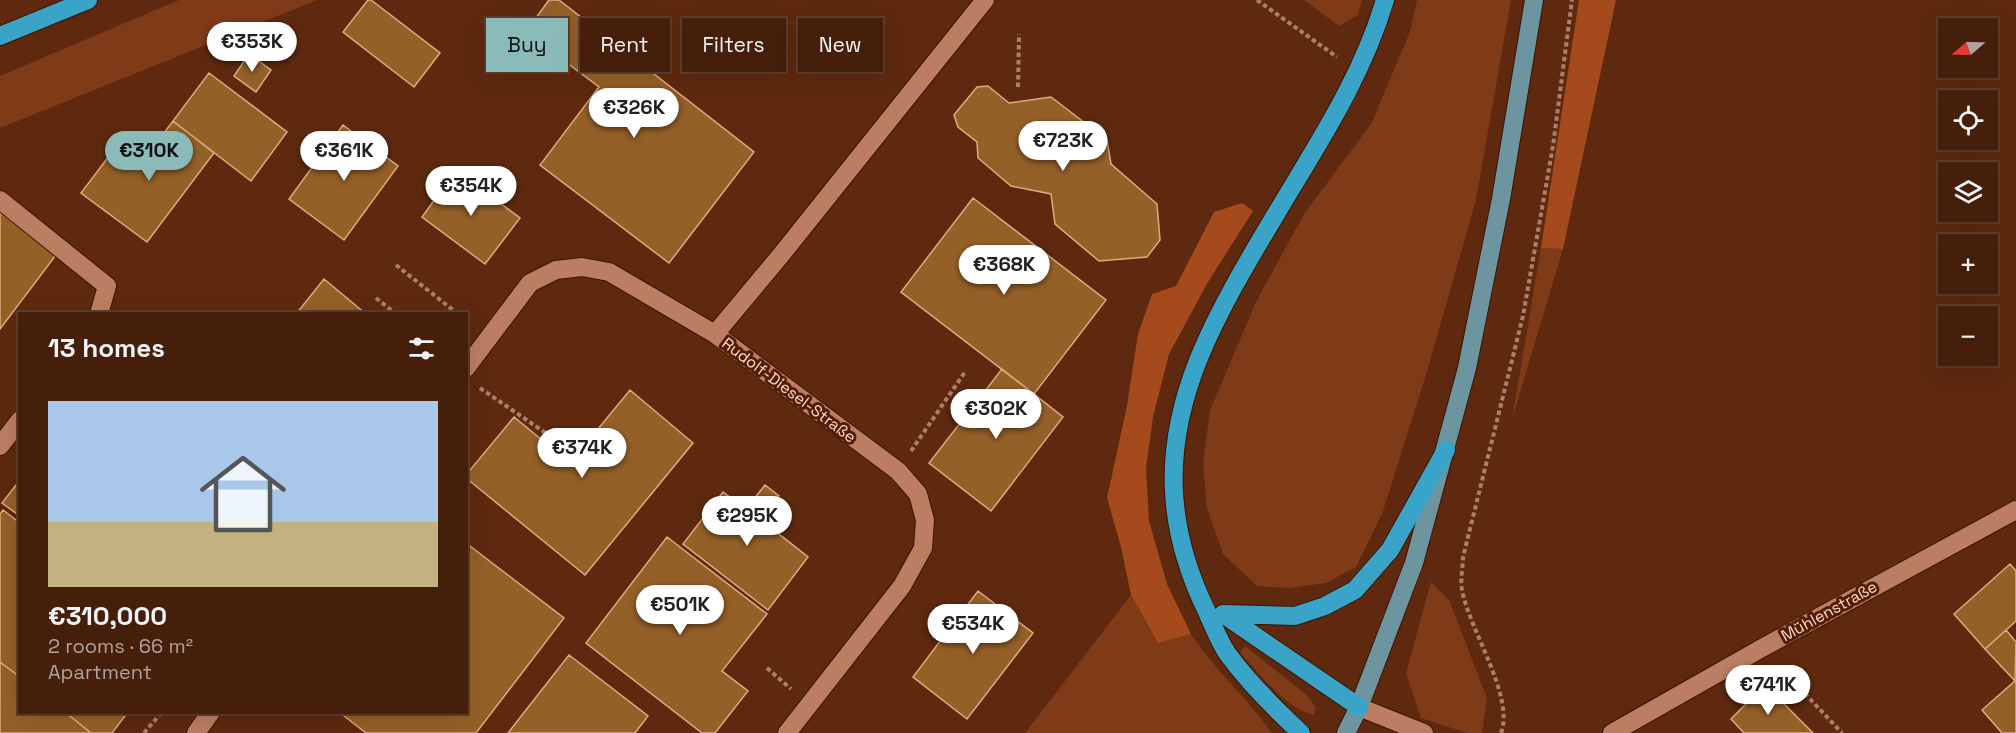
<!DOCTYPE html>
<meta charset="utf-8">
<style>
:root{--surface:#461f0b;--page:#4d2714;--text:#f1f3f6;--muted:#b0a29d;--line:#5e3d2c;--accent:#8bbbb9}
body{margin:0;font-family:"Space Grotesk",sans-serif;background:var(--page);color:var(--text);height:100vh;display:flex;flex-direction:column;font-size:22px;white-space:nowrap}
*{box-sizing:border-box;margin:0}
p{font-size:20px;color:var(--muted)}
.icon{flex:none;width:33px;height:33px;fill:none;stroke:currentColor;stroke-width:2;stroke-linecap:round;stroke-linejoin:round}
.map{position:relative;flex:1;overflow:hidden}
.drawer{position:absolute;left:18px;top:312px;width:450px;height:402px;display:flex;flex-direction:column;background:var(--surface);border-radius:0px;box-shadow:0 6px 24px #0002,0 0 0 2px var(--line)}
.drawer>*{flex:none}
.top-card{position:absolute;left:486px;top:18px;width:570px;height:54px;display:flex;gap:12px}
.needle{width:39px;rotate:250deg}
.controls{position:absolute;left:1938px;top:18px;display:grid;gap:12px}
.controls a{display:grid;place-items:center;width:60px;height:60px;border-radius:0px;background:var(--surface);box-shadow:0 6px 24px #0002,0 0 0 2px var(--line);font-size:30px}
.price{position:absolute;translate:-50% -51px;padding:0 14px;border-radius:21px;background:#fff;color:#222;font-size:20px;line-height:39px;filter:drop-shadow(0 2px 3px #0008)}
.price::after{content:'';position:absolute;left:50%;top:36px;width:18px;height:14px;margin-left:-9px;background:inherit;clip-path:polygon(0 0,100% 0,50% 100%)}
.price.active{background:var(--accent);color:#111}
ul{padding:0;list-style:none}
li{display:grid;align-content:center;gap:12px;height:318px;padding:0 30px}
li+li{border-top:2px solid var(--line)}
li span{display:grid;place-items:center;height:186px;border-radius:0px;color:#555}
li>.icon{margin-inline-start:auto}
span .icon{width:108px;height:108px;fill:#fffc;stroke-width:1}
li b{font-size:26px}
h2{display:flex;justify-content:space-between;align-items:center;height:72px;padding:0 30px;font-size:26px}
.chip{padding:0 21px;border-radius:0px;background:var(--surface);box-shadow:0 6px 24px #0002,0 0 0 2px var(--line);font-size:21px;line-height:54px}
.chip.active{background:var(--accent);color:#111}
.map>svg:first-child{display:block}
</style>
<div class="map">
<svg width="2016" height="733" viewBox="0 0 2016 733">
<rect width="100%" height="100%" fill="#5e290f"/>
<path fill="#7f3a18" d="M179,0H317L0,128V76Z
M1304,0H1362L1358,15L1339,26Z
M1417,0H1511L1476,200L1425,378L1382,514L1356,567L1326,583L1289,588L1257,586L1223,554L1207,508L1203,464L1210,410L1256,302L1304,214L1371,124L1410,32Z
M1541,248L1563,249L1512,419Z
M1431,582L1449,600L1487,698L1482,733H1467L1421,718L1406,673Z
M1131,595L1158,643L1191,634C1215,670 1247,698 1272,733H1025Z
M1245,646L1308,696L1316,708L1314,715C1284,708 1261,674 1240,653Z"/>
<path fill="#a44a1d" d="M1579,0H1616L1563,249L1541,248Z
M1242,203L1253,211L1208,282L1169,354L1153,417L1146,468L1149,521L1167,584L1191,634L1158,643L1131,595L1121,547L1107,498L1127,406L1138,334L1152,294L1176,286L1214,212Z"/>
<path fill="#956028" stroke="#dfac7d" stroke-width="1.5" d="M368,0H371L440,53L414,87L343,32Z
M549,0H559L754,152L669,263L540,165L599,87L551,51L543,62L517,44Z
M249,54L271,70L256,92L234,76Z
M209,73L287,132L251,181L173,121Z
M988,86L1009,103L1051,97L1107,140L1111,164L1157,204L1160,240L1147,257L1099,261L1055,224L1051,194L1011,186L978,158L977,142L958,127L954,115L977,87Z
M173,121L214,153L147,242L81,193L112,152L136,170Z
M343,125L398,166L344,240L289,199Z
M456,170L520,218L485,264L422,217Z
M973,198L1106,300L1034,394L901,292Z
M0,212L56,255L0,329Z
M324,279L366,314H296Z
M1002,369L1063,417L991,511L929,463Z
M630,390L693,443L585,575L466,478V475L514,417L570,463Z
M20,480V516L2,503Z
M765,485L779,496L761,520L808,557L768,610L683,544L723,492L746,509Z
M3,510L20,523V677L0,662V514Z
M667,537L767,614L722,671L748,691L715,733H702L586,643Z
M466,543L564,618L476,733H366L339,712H466Z
M2010,564L2016,571V621L1985,649L1954,614Z
M978,591L1033,633L967,719L913,677Z
M2006,630L2016,642L2015,681L1985,649Z
M569,655L648,716L635,733H508Z
M0,662L20,677V712H65L91,733H0Z
M2016,680V733H2002L1982,710Z
M1765,685L1813,733H1744L1731,719Z
M65,712H128L112,733H91Z"/>
<g fill="none" stroke-linecap="round" stroke-linejoin="round">
<g stroke="#3b1402" stroke-width="20">
<path id="minor" d="M0,200L107,286L99,314
M466,368L530,283L556,270L582,267L609,272L715,334
M0,446L20,420
M1359,707L1424,733
M196,733L211,712
M787,733L902,586L923,548L925,520L918,494L898,471L715,334L781,255L985,0
M1612,733L1762,648L2016,510"/>
</g>
<g stroke="#3b1402" stroke-width="20">
<path id="major" d="M1346,733L1359,707L1414,563L1467,368L1501,199L1534,0"/>
</g>
<g stroke="#3b1402" stroke-width="20">
<path id="highway" d="M0,36L88,0
M1223,614L1295,616L1325,606L1355,590L1390,550L1446,450
M1223,614L1359,707
M1301,733C1275,709 1248,682 1227,653C1219,641 1213,625 1207,612C1165,526 1163,447 1199,358C1219,309 1249,259 1276,214C1318,143 1361,80 1385,0"/>
</g>
<path stroke="#ab7f6a" stroke-width="4" stroke-dasharray="4.5 3" stroke-linecap="butt" d="M1257,0L1337,57
M1018,87L1019,34
M396,265L458,314
M376,298L396,314
M480,388L566,447
M911,451L965,372
M1779,666L1842,733
M767,668L791,689
M144,733L162,712
M1501,733C1515,697 1469,629 1462,590C1460,580 1463,567 1463,557L1523,316L1553,146L1572,0"/>
<use href="#minor" stroke="#bc7e63" stroke-width="18"/>
<use href="#major" stroke="#6d959f" stroke-width="18"/>
<use href="#highway" stroke="#39a4c7" stroke-width="18"/>
</g>
<g text-anchor="middle" dominant-baseline="central" stroke-width="6" stroke-linejoin="round" paint-order="stroke">
<g font-size="16" fill="#fddbcc" stroke="#521e03">
<text transform="translate(789 390) rotate(37)">Rudolf-Diesel-Straße</text>
<text transform="translate(1829 611) rotate(-29)">Mühlenstraße</text>
</g>
</g>
</svg>
<div class="controls">
<a><svg class="needle" viewBox="-14 -14 28 28"><path d="M0-13l5 13h-10z" fill="#e53935"/><path d="M0 13l5-13h-10z" fill="#b0a29d"/></svg></a>
<a><svg class="icon" aria-label="locate" viewBox="0 0 24 24"><circle cx="12" cy="12" r="6"/><path d="M12 2v4M12 18v4M2 12h4M18 12h4"/></svg></a>
<a><svg class="icon" aria-label="layers" viewBox="0 0 24 24"><path d="M12 4l9 5-9 5-9-5zM3 14l9 5 9-5"/></svg></a>
<a>+</a>
<a>−</a>
</div>
<b class="price" style="left:252px;top:73px">€353K</b>
<b class="price" style="left:634px;top:139px">€326K</b>
<b class="price" style="left:1063px;top:172px">€723K</b>
<b class="price active" style="left:149px;top:182px">€310K</b>
<b class="price" style="left:344px;top:182px">€361K</b>
<b class="price" style="left:471px;top:217px">€354K</b>
<b class="price" style="left:1004px;top:296px">€368K</b>
<b class="price" style="left:996px;top:440px">€302K</b>
<b class="price" style="left:582px;top:479px">€374K</b>
<b class="price" style="left:747px;top:547px">€295K</b>
<b class="price" style="left:680px;top:636px">€501K</b>
<b class="price" style="left:973px;top:655px">€534K</b>
<b class="price" style="left:1768px;top:716px">€741K</b>
<div class="top-card">
<a class="chip active">Buy</a>
<a class="chip">Rent</a>
<a class="chip">Filters</a>
<a class="chip">New</a>
</div>
<section class="drawer">
<h2>13 homes<svg class="icon" aria-label="filters" viewBox="0 0 24 24"><path d="M4 7h16M4 17h16"/><circle cx="9" cy="7" r="2"/><circle cx="15" cy="17" r="2"/></svg></h2>
<ul>
<li><span style="background:linear-gradient(#a9c7e8 65%,#c2b280 0)"><svg class="icon" aria-label="home" viewBox="0 0 24 24"><path d="M3 11l9-7 9 7M6 9v11h12V9"/></svg></span><div><b>€310,000</b><p>2 rooms · 66 m²</p><p>Apartment</p></div></li>
</ul>
</section>
</div>
